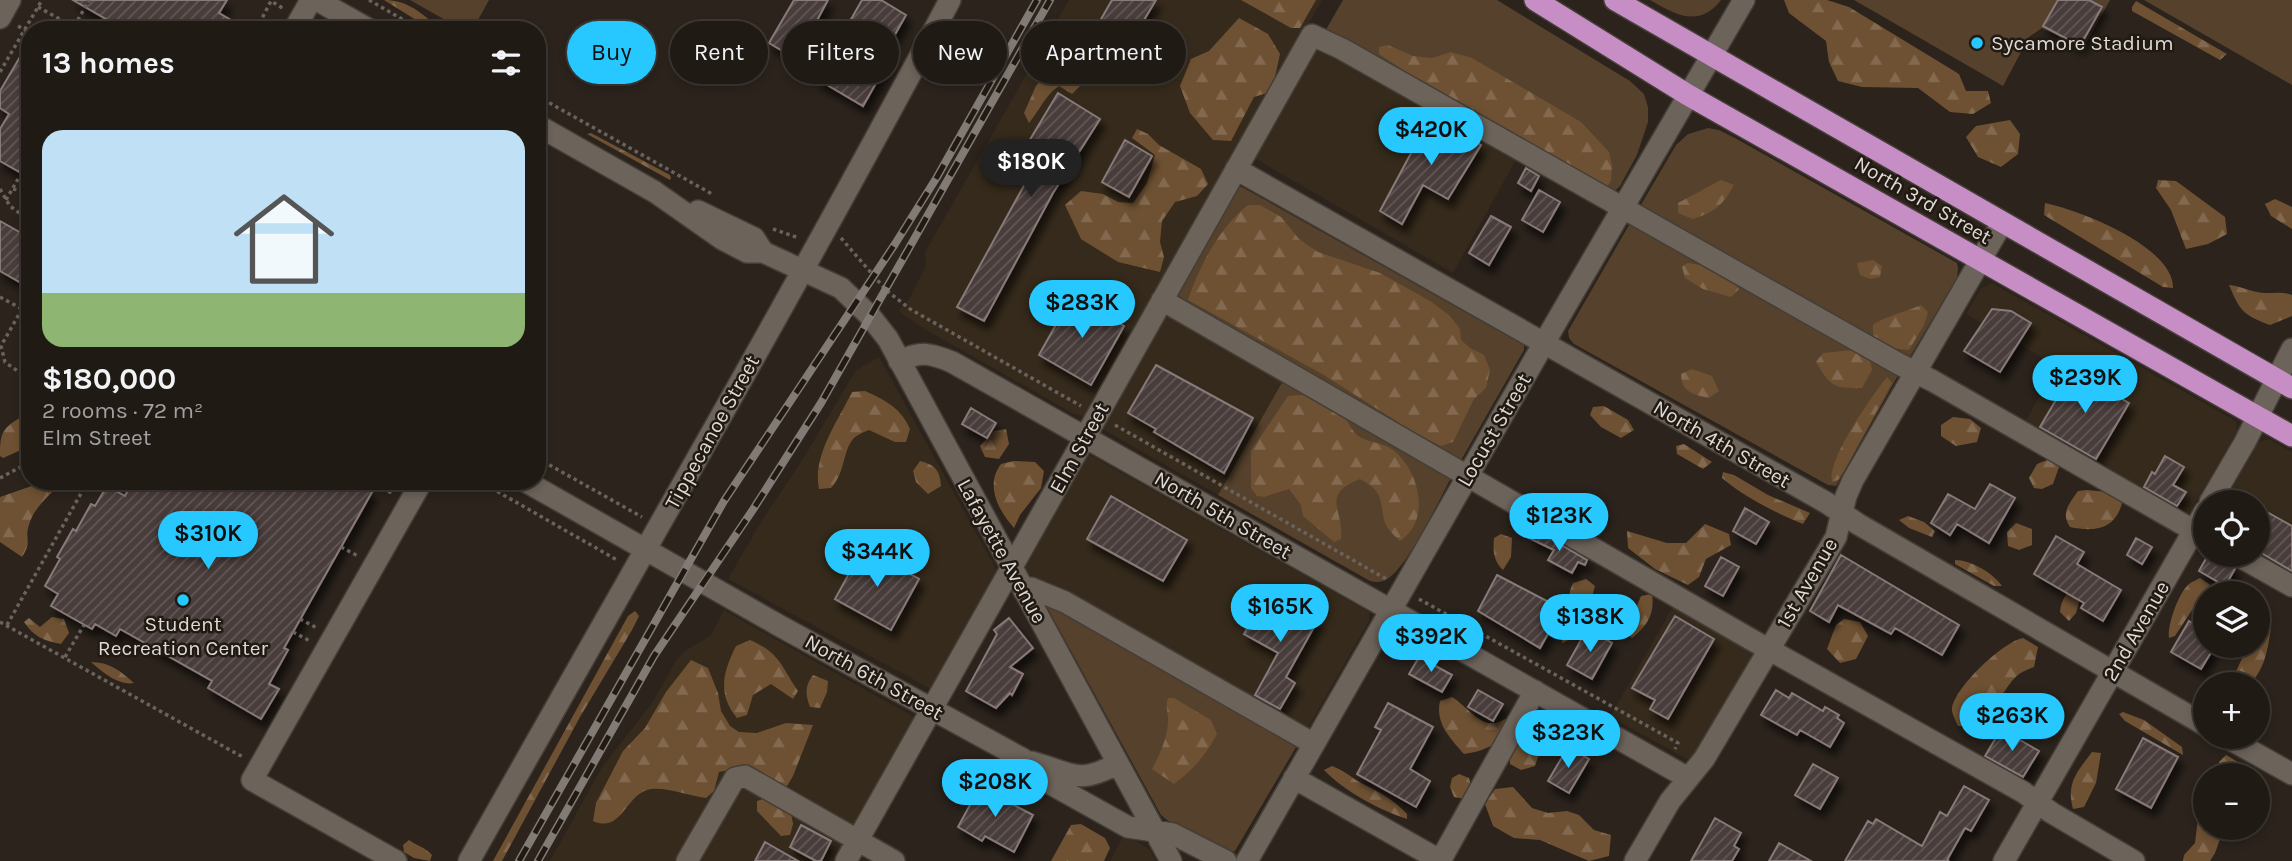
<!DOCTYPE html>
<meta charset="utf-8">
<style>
:root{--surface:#201a15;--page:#2d2722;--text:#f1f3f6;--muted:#a2a1a0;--line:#3d3834;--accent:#27c8ff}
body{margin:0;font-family:Karla,sans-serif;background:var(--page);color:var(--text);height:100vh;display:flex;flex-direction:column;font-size:26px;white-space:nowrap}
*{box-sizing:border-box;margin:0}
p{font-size:23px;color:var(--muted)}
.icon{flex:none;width:38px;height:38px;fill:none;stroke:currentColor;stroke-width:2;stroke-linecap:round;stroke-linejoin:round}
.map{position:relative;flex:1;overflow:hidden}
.details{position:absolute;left:21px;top:21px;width:525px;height:469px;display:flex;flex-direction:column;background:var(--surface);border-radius:28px;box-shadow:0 4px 10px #0003,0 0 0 2px var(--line)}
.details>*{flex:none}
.banner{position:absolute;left:567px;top:21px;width:665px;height:63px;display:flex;gap:14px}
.controls{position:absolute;left:2193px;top:490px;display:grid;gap:14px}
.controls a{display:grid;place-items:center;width:77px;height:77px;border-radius:50%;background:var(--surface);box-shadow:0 4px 10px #0003,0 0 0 2px var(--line);font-size:35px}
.price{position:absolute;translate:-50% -60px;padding:0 16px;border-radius:24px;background:var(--accent);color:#111;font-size:23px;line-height:46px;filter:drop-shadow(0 2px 4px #0008)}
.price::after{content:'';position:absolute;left:50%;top:42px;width:21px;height:16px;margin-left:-10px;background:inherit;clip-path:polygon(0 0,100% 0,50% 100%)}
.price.current{background:#222;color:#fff}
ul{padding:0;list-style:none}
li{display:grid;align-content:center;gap:14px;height:371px;padding:0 21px}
li span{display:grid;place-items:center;height:217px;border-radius:21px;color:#555}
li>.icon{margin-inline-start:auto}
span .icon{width:126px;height:126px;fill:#fffc;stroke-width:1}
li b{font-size:30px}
h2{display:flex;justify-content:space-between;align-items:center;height:84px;padding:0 21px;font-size:30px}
.tag{padding:0 24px;border-radius:32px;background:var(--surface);box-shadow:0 4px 10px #0003,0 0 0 2px var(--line);font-size:24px;line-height:63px}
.tag.current{background:var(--accent);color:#111}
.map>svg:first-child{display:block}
</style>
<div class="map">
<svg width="2292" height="861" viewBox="0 0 2292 861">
<defs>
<pattern id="forest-firs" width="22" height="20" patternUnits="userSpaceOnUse" patternTransform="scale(1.75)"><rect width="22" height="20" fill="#6e5132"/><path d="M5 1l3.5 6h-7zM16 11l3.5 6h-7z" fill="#82694f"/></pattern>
<pattern id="building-hatch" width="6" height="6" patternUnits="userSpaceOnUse" patternTransform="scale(1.75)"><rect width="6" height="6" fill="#483c3b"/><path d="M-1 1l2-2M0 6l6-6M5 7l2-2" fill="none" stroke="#625856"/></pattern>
<filter id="shadow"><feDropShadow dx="4.5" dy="8" stdDeviation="3.5" flood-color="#0009"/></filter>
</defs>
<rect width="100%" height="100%" fill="#2b231c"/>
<path fill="#352a1b" d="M1069,0H1322L1087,414L1084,416L1074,414L921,327L898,311L909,299L926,265L925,252Z
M1318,45L1518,156L1453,273L1254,158Z
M1992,283L2236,421L2237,431L2188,515L2185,517L2022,427L2057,366L1966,314L1981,288Z
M1167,310L1285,377L1218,495L1104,430L1103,427Z
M879,357L996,569V575L933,688H929L728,579L762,520L801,462L856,370Z
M2265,440H2270L2292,452V580L2258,555V502H2224L2259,442Z
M1088,454L1369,612V621L1309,726L1305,729L1295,726L1027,573L1024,566Z
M1676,601L1757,652L1692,759L1689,760L1610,717Z
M724,610L914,717L915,720L835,861H550L602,767L652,703L677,659L686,650L710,636Z
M1125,833L1150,850L1156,861H1110Z"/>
<path fill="#55412c" d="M410,0H489L473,29L463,30Z
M1343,0H1497L1630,81L1644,94L1648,107V122L1637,155L1620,186L1612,194L1324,33Z
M1650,0H1721C1699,29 1674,14 1650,0Z
M1854,0H2110L2083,49L2042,28L2029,37L2003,86Z
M2144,0H2292V85Z
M1708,128L1719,130L1735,138L1957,263L1958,268L1957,278L1908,360L1639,208L1676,145L1688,134Z
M1239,187H1242L1524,345V350L1460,462L1174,302L1235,189Z
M1634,223L1900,372L1836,486L1828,485L1574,344L1569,338L1568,331L1629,225Z
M1285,377L1451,478C1438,502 1410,562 1390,577C1384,582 1378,583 1370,581L1218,495Z
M1043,600L1299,742L1235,851C1219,854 1174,827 1161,815Z"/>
<path fill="url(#forest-firs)" d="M384,0C405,0 418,10 433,23L429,28Z
M1241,0H1316L1300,28H1291Z
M1784,0H1827L1849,7L1959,74L1966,91H1988L1991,103L1973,114L1950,112L1918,88L1862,87L1838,81L1829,62L1826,41L1789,13Z
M2136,1L2227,54L2220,60L2132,11V7Z
M1239,18L1268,34L1280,54L1275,77L1267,93L1254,97L1231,141L1213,140L1190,113L1180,86L1191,59L1209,51Z
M1388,45L1413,56L1432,58L1451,52L1472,58L1581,122L1609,152L1612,165L1611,181L1607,187C1530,145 1452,104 1379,54V47Z
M1081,50L1092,68L1081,85L1072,94L1059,86C1046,94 1039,111 1029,123L1024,113L1036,86L1055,62Z
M2010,120L2020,134L2018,154L2001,167L1978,157L1966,137L1976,126Z
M1137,129L1148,134L1159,145L1201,169L1208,184L1197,196L1175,202L1162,221L1160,242L1164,257L1160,272L1118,262L1081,239L1065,205L1081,191L1103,194L1118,202L1133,203L1147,183L1155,155L1132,138Z
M591,133L670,175L671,178L670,180L587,134Z
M1721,180L1734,185C1723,205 1715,212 1693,219L1678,213V203Z
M2158,180L2176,181L2225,217L2227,234L2208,244L2186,249L2171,210L2156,188Z
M2275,199L2292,207V229L2271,216L2265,204Z
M2045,203C2080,210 2174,247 2173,288L2163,287L2044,215Z
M1248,205H1260L1281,217L1299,239L1318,252L1380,273L1432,302L1450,316L1460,329L1461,340L1470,348L1484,355L1490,370L1486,388L1474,399L1453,442L1441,446L1415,433L1324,375L1188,300C1199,266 1220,227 1248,205Z
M1873,260L1882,266L1880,277L1870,279L1860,275L1857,263Z
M1687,263C1712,266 1723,270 1739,289L1731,297L1703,289L1685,278L1682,267Z
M2229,285C2240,286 2247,290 2257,292C2269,295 2280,290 2292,295V316L2270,325C2243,315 2240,311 2229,285Z
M1921,305L1928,312L1924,325L1909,350L1891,348L1873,337V325C1883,317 1908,311 1921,305Z
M1854,350L1869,356L1872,370L1862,388C1834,389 1830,386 1816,362L1823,353Z
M1692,369L1712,376L1719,391L1709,398C1694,395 1681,392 1681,374Z
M1887,377L1892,383L1844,471L1838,480L1832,482C1827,459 1872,396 1887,377Z
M865,391C885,400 901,408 910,429L906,442H895L869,430C864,432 857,435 854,438C842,451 846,472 831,488L819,489C812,456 838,421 852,392Z
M1303,395C1315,401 1332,406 1342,415C1348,420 1351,430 1358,436C1368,443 1383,442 1393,450C1419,470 1432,520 1400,541C1395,536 1387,529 1385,523C1379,500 1385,492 1360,479C1320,495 1344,509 1341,539L1334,542L1303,516L1301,505L1289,489L1264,497L1257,496L1251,488V451L1288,396Z
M1604,406L1628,420L1634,430L1621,438L1601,427L1590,415L1593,407Z
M23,416L30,417V446L3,458L0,456C0,433 2,428 23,416Z
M1953,417L1970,419L1981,428L1977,442L1956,446L1941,436V425Z
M1006,429L1009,444L999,459L985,457L980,446L994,431Z
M1684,444L1712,462L1703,469L1677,454L1676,446Z
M2050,459L2059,467L2053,484L2042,489L2034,488L2029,478L2037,464Z
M920,461C935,465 940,470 941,486L928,494L916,482L913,471Z
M1014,461L1035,462L1044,471L1041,488L1020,515L1014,528C998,510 985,485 1001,464Z
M1723,472L1734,475L1768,495L1810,513L1803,524C1774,512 1746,498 1722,478Z
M46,481H54L60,485C49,495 33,509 29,525C24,539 33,541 22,557L0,542V497Z
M2087,490L2107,492L2122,503C2115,530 2094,532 2070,527C2060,513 2070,503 2078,491Z
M1908,516L1924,522L1935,531L1932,537L1909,528L1899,520Z
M2016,523L2032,529V545L2019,550L2008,546L2007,532Z
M1705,524L1729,534L1731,545L1706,559L1699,577L1688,585L1655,569L1628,548L1627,531L1667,543H1686Z
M1501,534L1512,538L1511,557L1503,570C1493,560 1493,551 1494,538Z
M1955,560C1971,560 1993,573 2002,586H1994L1955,564Z
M2200,578L2222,593H2205V611L2192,610L2175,636L2169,638C2167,625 2179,592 2189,584C2193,581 2197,580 2200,578Z
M1586,579L1595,586L1587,615L1577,636L1562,643C1563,630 1569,618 1570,606C1570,595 1568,594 1573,583Z
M2086,579L2076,613L2069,621L2060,612C2062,594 2072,588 2086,579Z
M1652,594C1655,614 1647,626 1632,638L1626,632L1641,596Z
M635,611L639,616L632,630L580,717L502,861H493L628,616Z
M52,617L64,619L69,633L61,644C44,641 33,636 24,622L29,618L40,627Z
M1844,619L1860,622L1868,636L1856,659L1840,663L1827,649L1836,625Z
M2260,626L2271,628C2268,647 2265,671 2249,684H2230L2248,646H2258V630Z
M2023,638L2038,647L2034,667C2029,669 2023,671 2019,674C1996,693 1996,728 1958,726C1956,722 1953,715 1952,711C1951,690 2004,641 2023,638Z
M750,640C780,653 781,666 798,691L793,699L771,684L753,695L747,715L737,718C717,694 723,672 736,646Z
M691,660L708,668L718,693L721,711L730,726L739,732L757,733L786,723L813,725L793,776L787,786C760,786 747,764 719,772L714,791L706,798C689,796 668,787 651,789C625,793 623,834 593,821L596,803L623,751L645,728L666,692Z
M91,662C109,662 121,671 134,683C119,686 102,672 91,662Z
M813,675L828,681L827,692L820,708L810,707C805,694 805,686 813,675Z
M1452,697C1470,708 1482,733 1505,719L1509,725C1496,746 1488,750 1464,754C1450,738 1435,723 1440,701Z
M1168,698H1174L1211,720L1217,734C1206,755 1193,770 1174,784L1152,769C1160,754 1168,737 1168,720C1168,711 1165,707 1168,698Z
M2123,712L2144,720L2182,747L2183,755L2125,721L2119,714Z
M1533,740L1540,751L1535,766L1521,770L1510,764V752L1518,741Z
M2092,752L2101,753L2096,783L2084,807L2073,809C2066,783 2077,772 2092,752Z
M2226,755L2238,762L2245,775H2225L2219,762Z
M1332,766C1343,770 1351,777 1361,783C1379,792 1393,799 1407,814V819C1378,809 1345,792 1324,770Z
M1459,774L1469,778L1472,789L1465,799L1454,797L1450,787L1452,778Z
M1513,787L1532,808L1548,813L1567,811L1579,815L1594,830L1611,835L1609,856L1589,861L1540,840L1514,838L1493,826L1485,804L1495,789Z
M763,799L791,813L793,824L790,835L781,836L757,811V801Z
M2205,813V828H2224L2215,853L2210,861H2183L2184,855L2195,843L2198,818Z
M1081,824L1105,838L1110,848L1104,861H1051L1071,825Z
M409,840C417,846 425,847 432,855L430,861L414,858L404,852L403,845Z"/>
<path fill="url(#building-hatch)" stroke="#887a79" stroke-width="2" filter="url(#shadow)" d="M73,0H227L219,13L248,30H125Z
M794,0H828L796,59L769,43Z
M862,0H881L906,15L885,52L892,55L863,106L817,79Z
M1112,0H1156L1132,40L1100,21Z
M2058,0H2089L2102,7L2080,46L2043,26Z
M30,40V178L0,161V129L9,114L0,108V91Z
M1058,93L1100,119L1053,193L984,321L957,307L1037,162L1022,153Z
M1431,116L1481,145L1448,199L1423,185L1402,224L1380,211Z
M1125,140L1152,156L1129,197L1102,182Z
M1526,168L1539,176L1531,191L1518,183Z
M1539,190L1560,202L1543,232L1522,220Z
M1491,216L1511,227L1489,265L1469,253Z
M0,221L30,238V288L0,271Z
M1072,296L1124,326L1091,385L1039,355Z
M1992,309L2011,311L2031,323L2000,372L1964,351Z
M1156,365L1253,418L1224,473L1154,432L1156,429L1128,413Z
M2073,371L2129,403L2096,459L2040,427Z
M971,408L996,423L987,438L962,424Z
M2165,456L2184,467L2173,485L2186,492L2177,506L2144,487L2152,472L2155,474Z
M133,481H353L372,492L284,648L288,650L269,684L279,689L261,719L208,688L212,681L120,629L116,636L95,624L92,629L51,606L58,594L45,586L60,559L57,557L73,529L76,531L91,504L95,506L107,486L125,496Z
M1990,484L2015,498L1989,543L1957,524L1950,535L1931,523L1948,494L1975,509Z
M1111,496L1187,540L1163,581L1087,539Z
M2258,507L2292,526V571L2258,551Z
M1745,508L1769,522L1756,544L1733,531Z
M1534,529L1587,560L1585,565L1578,562L1572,573L1548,560L1554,550L1529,538Z
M2056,536L2084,552L2077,564L2121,590L2103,621L2081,608L2084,603L2034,574Z
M2136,538L2152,547L2142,564L2127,555Z
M863,548L919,579L891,630L835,599Z
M1841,555L1959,625L1942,655L1895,628L1891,634L1838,605L1829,622L1810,611Z
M2208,555H2224L2226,562L2235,569L2225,586L2199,571Z
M1721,557L1739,567L1723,596L1705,586Z
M1497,575L1562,609L1540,648L1478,611Z
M1268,592L1318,620L1286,677L1295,683L1280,709L1255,695L1278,653L1244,634Z
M1675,616L1714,639L1668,719L1650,709L1655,700L1632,688Z
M1009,618L1033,648L1010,667L1023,674L1012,695L1010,693L996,708L966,691L997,634L994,630Z
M2189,621L2205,631V646H2215L2201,669L2171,652Z
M1587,629L1612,643L1592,679L1567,665Z
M1419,657L1452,675L1442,692L1409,674Z
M1478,690L1503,704L1493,721L1468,707Z
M1776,690L1789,698L1792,693L1823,711L1825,707L1839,715L1837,718L1844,723L1830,747L1800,730L1797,735L1761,715Z
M1388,703L1433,727L1410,769L1430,781L1416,807L1357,774L1381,730L1375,727Z
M2001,729L2039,751L2023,777L1985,756Z
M2143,738L2178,757L2151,808L2116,789Z
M1568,747L1589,759L1569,793L1548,781Z
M1813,764L1838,778L1820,809L1795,795Z
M982,783L1006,797L1004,800L1033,815L1014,852L985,836L982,841L958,827Z
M1964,786L1989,800L1971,831L1965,828L1947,860L1949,861H1845L1868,821L1873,824L1876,819L1922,846L1940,812L1947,816Z
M1715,818L1741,833L1734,846L1739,849L1732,861H1691Z
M801,825L831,841L821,861H816L790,847Z
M765,842L798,861H755Z
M1779,843L1811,861H1769Z"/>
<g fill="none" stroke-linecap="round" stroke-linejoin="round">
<g stroke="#443e37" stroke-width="24">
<path id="minor" d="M317,0L370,30
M0,18L10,0
M294,30L311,0
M537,125L655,192L722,239L747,252H763L841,288L870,316L888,339L1171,861
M1236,169L1827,503L1858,524L2205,725
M698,211L754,238L763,252
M1162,300L1752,640L2023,792L2052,813L2134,861
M899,361C921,351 930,353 952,362L1688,778
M525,481L780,626L1023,759L1051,784L1128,827L1173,834L1226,861
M2210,502L2245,442L2292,349
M2237,555L2292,586
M1024,591L1031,588L1065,602L1314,744
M2226,737L2292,774
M1032,762C1072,773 1078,786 1118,763
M1294,778L1441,861
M396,861L252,780L422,481
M469,861C630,575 796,290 950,0
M687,861L735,778L745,776L894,861
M846,861L1312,35L1342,49L1899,364L1933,381L2205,537
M1247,861L1544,343L1744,0
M1440,861L1535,691
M1635,861L1670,801L1704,759L1836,537L1846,496L1853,480L2002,223
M2004,861L2205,511"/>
</g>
<g stroke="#443e37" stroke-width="24">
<path id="highway" d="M1535,0L1688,95L2292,436
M1615,0L2292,388"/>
</g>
<path stroke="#6a635d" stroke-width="3.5" stroke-dasharray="3.5 3.5" stroke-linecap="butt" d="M369,0L421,30
M38,7L74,27L89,0
M18,26L30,33
M261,30L259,24L271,1L284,9
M0,72L42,0
M537,96L712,194
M0,189L10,206L30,221
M13,189L30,192
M6,200L18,179
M773,229L799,238
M841,238L886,290L910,309L1081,406
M0,297L22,309L30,296
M22,309L1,346L5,362L30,380
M1115,425L1388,580
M537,458L642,517
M0,478L30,462
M125,481L131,485
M370,481L393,494
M479,481L617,560
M341,547L358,556
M1419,599L1678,743L1675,749
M300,619L317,628
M0,622L239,755L245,757
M7,625L88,481
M293,632L310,641
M65,657L84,625"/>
<use href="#minor" stroke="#6c635a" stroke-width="21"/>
<use href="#highway" stroke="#c68ec5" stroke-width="21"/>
<g stroke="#827b75" stroke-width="8">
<path id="rail" d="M519,861L724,501L895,244L937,177L1037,0
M538,861L654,656L754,508L821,403L1050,0"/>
</g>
<use href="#rail" stroke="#211a13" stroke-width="5" stroke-dasharray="16" stroke-linecap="butt"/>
</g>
<g fill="#27c8ff" stroke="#211a13" stroke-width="2.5">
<circle cx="1977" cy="43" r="7"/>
<circle cx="183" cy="600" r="7"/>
</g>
<g text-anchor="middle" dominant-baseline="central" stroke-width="5" stroke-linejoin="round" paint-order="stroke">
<g font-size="21" fill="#ded9d4" stroke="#211a13" text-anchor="start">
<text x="1991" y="43">Sycamore Stadium</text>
<text x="183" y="624" text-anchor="middle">Student<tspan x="183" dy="24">Recreation Center</tspan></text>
</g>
<g font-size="21" fill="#ded9d4" stroke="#211a13">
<text transform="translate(1923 200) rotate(30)">North 3rd Street</text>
<text transform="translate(1494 430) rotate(-60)">Locust Street</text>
<text transform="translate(712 432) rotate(-61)">Tippecanoe Street</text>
<text transform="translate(1722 444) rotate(30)">North 4th Street</text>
<text transform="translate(1079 448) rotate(-61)">Elm Street</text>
<text transform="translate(1223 515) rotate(30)">North 5th Street</text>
<text transform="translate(1002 551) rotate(61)">Lafayette Avenue</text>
<text transform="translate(1807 583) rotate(-60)">1st Avenue</text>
<text transform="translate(2136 631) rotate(-60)">2nd Avenue</text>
<text transform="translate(874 677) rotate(29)">North 6th Street</text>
</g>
</g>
</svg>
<div class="controls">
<a><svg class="icon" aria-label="locate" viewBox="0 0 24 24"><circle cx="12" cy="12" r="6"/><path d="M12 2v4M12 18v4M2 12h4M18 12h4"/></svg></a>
<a><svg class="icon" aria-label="layers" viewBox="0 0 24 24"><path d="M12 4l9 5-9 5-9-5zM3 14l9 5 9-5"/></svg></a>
<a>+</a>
<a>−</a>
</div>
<b class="price" style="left:1431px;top:167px">$420K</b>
<b class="price current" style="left:1031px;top:199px">$180K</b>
<b class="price" style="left:1082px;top:340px">$283K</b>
<b class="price" style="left:2085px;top:415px">$239K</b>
<b class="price" style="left:1559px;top:553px">$123K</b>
<b class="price" style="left:208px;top:571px">$310K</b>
<b class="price" style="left:877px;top:589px">$344K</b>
<b class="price" style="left:1280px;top:644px">$165K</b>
<b class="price" style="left:1590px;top:654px">$138K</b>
<b class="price" style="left:1431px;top:674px">$392K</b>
<b class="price" style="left:2012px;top:753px">$263K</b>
<b class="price" style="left:1568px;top:770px">$323K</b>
<b class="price" style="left:995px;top:819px">$208K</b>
<div class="banner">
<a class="tag current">Buy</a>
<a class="tag">Rent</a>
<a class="tag">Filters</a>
<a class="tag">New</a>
<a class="tag">Apartment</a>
</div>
<section class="details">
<h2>13 homes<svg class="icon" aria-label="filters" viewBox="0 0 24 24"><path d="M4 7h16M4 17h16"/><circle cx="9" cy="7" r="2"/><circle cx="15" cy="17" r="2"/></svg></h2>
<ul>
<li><span style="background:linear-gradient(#bfe0f5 75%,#8fb573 0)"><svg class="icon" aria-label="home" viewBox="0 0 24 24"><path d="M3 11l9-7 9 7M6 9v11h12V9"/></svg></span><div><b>$180,000</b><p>2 rooms · 72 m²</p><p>Elm Street</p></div></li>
</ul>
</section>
</div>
